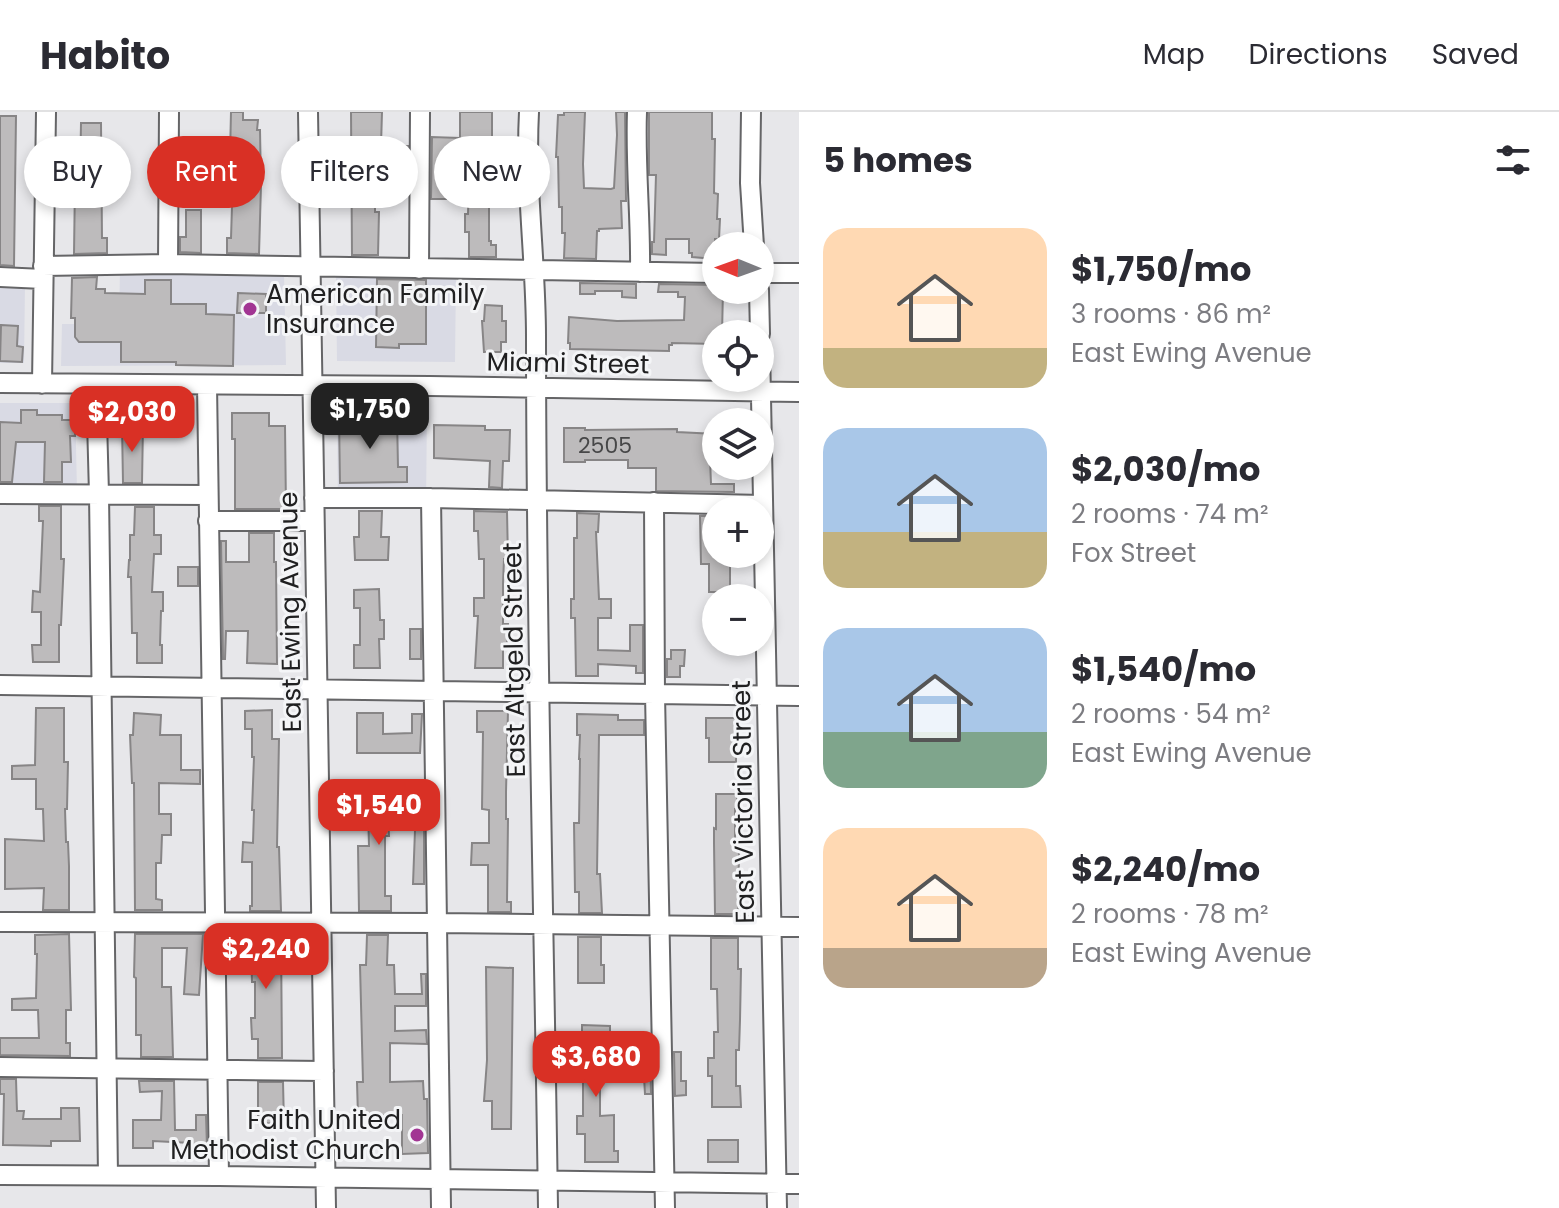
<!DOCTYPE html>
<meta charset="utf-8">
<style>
:root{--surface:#fff;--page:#f2f2f3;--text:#2b2b33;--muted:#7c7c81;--line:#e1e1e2;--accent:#d93025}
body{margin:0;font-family:Poppins,sans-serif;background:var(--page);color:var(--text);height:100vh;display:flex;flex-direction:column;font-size:30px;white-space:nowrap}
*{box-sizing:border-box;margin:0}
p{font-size:26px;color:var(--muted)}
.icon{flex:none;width:44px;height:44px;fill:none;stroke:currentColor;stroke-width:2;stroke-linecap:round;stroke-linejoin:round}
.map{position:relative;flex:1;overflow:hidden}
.drawer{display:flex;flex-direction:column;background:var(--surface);width:760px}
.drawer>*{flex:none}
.top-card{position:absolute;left:24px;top:24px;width:654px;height:72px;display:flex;gap:16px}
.needle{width:52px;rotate:271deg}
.controls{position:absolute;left:702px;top:120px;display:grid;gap:16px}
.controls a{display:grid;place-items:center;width:72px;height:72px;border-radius:50%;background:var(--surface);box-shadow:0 4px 12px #0003;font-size:40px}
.price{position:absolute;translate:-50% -68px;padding:0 18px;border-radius:16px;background:var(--accent);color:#fff;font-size:26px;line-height:52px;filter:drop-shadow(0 2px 4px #0008)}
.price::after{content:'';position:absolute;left:50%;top:48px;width:24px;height:18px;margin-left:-12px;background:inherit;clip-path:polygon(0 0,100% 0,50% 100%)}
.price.selected{background:#222;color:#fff}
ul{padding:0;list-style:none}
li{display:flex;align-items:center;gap:24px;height:200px;padding:0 24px}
li span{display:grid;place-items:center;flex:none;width:224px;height:160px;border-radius:24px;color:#555}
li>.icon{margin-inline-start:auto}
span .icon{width:96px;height:96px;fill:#fffc;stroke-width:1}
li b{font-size:34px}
h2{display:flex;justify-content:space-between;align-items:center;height:96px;padding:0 24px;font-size:34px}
.tag{padding:0 28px;border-radius:36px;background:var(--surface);box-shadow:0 4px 12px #0003;font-size:28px;line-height:72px}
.tag.selected{background:var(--accent);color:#fff}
header{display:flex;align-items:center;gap:48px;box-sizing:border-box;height:112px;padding:0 40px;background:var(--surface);border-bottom:2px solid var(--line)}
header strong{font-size:38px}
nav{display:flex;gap:44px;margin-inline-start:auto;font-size:28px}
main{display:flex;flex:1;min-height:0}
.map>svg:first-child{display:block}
</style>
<header>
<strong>Habito</strong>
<nav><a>Map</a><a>Directions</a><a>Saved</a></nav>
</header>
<main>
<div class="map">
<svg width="799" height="1096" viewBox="0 0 799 1096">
<rect width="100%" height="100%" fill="#e7e7ea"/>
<path fill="#d9dae4" d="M120,158L284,161L286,253L61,254L62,212H119Z
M336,162L456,163L455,250L337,249Z
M0,171H25L24,251H0Z
M0,291H75L77,379L0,378Z
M337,297L427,298L426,393H338Z"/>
<path fill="#bdbbbc" stroke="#878586" stroke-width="2" d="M231,0H243V8H258L257,18H260L261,73L259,142L227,141V126H231L232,94H227V87L196,86L197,69L226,70V44H230Z
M351,0H382L381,34H408V56H378V68H375V100H379L378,143H352Z
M460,0H492V51H493V75H495L494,90L489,89V129H491V133H496V145H469V120H465V102H468L469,66H446V87H431L432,25L460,26Z
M564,0H585L583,52L584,76L611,77L614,76L617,23L616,0H625L626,89H621L622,116L599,117V119H597L596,147L564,146L565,121H562V95H559L558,45H556L558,3H564Z
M649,0H712V27H715L714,81L718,82L717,107H720L719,127H715V147L692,145V141H689V127H666V143L652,142V130H654L656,63H649Z
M0,4H16L14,154L0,153Z
M81,11H101L102,126H107V141L74,142L75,70H80Z
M186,98H201V141L180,140V125H186Z
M97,165L96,177H105V181L145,182V168H171V192H206V202L234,203L233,254L176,253V250H121V230H79L75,225V206H71L72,166Z
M377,167L426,168V232H399V236L376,235Z
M580,171L636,172V186L622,185V179H595V182H580Z
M659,172L716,173V178H723L722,222H716V232L672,231V233H669V239L570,237V231H568L569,205L617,209L684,208L685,185H678V180H658Z
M238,181L266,182V201H237Z
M485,193L502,194V209H506V230H501V240H484L482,209H484Z
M1,213L18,214L17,234L23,235L22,250L0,249Z
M21,298H37V303H62V308H75V324H70L71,350H62V370H44L45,330H16L12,370H0V310L21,311Z
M232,301H269V314H285L286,397H235V327H232Z
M339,305H397L398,355H407V370L340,371Z
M122,313H143L142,371H123Z
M434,313L485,314V318H510L509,349H503L502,376L489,375L490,349L434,346Z
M564,316H585V318L677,317V320L716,322V346L710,347L711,372H734V380L656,379V356H628V348H585V350H564Z
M39,394H61V447H64L61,513H59V550H33L32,533H41V500H32L33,479L40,480L43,409H39Z
M135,395H154V423H161V442H154L152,480H163V499H161L160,533H162V551H137V521H132L131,465H128L129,448H130V423H134Z
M359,399H382L381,425H389L388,448H355L354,425H359Z
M474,399L507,400L508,447H504L503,472V512H508L507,531H503V556H475L478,504H474V486H484V447H479L478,419H474Z
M577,401L599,402L598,420H596L599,487H611V506H598V538L630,539V513H643V561H636V554L598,552V564H576L575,506H571V487H574V426H577Z
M700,404H716V442H730V480H709V452H701Z
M249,421H274V450H276L277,552L247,551L248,519H226L225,547H223L221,429H226V450H249Z
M178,455H198V474H178Z
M379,477L380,508H384V527H379L380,556H354V533H360V496H354V478Z
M410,517H421V547H410Z
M671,538H685L684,554H680V565H667V547H671Z
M36,596H64V650H68L67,697H65L66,730H68L69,754V798H43L44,776L5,777V727L44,729L43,697H36V667H12V654L35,653Z
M272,598V627H279L277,735H279L281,799H250V794H252V750H242L243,730L253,731L254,698H252L254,645H252V617H245V599Z
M477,599H508L506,680V707H508L507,790H511V800H488V753H471L472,731H489V698L482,697L483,620H477Z
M134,601L161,603L160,623H181V658H200V672L159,671V702H171V723H162L161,751H156V787L162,788V798H135L134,671H132L130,623H133Z
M357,601H383V622L412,621V602H422L420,641H357Z
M577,602L618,603V608H644V623H599L597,762H600L602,801H579V780H575L574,711H579L580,647H579L580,623H577Z
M706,606H736V650H709V626H706Z
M389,676V683L420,684V700H388L389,724H385V784H391V799H359L358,734H369L368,696H365V677Z
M716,682H737V697H735V739H739L738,802H715L714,731V716L716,717Z
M415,718H424V772H413Z
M69,822L71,898H66V931H70V944L0,943V926H39L38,898H12V887L36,886L37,842H35V823Z
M135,822H203L199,883L184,882L187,836H162V875H171L173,945H141V923H136V866L134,865Z
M227,823H281L282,946H258V927H252L251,906H255V870H252L251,834L228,833Z
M367,823H388L387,853H394L395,882H422L421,862H426V894H395V919L426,918L427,932L390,931V970L423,969L424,987H427L428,1041L402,1042V1003L358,1004L357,970H363L360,853H366Z
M578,825H601V853H604V871H578Z
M711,826H738V857H741L740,908L739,938H736V974H740L741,995H712V964H708V946H714V920H718L717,877H711Z
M486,855L513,856L511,1017H492V989H484L487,948Z
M582,913L610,914V933H605V962H600V1004L614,1003V1039H618V1050H585V1022H577V1004H583V968H585L584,933H582Z
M674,940H681V969H686V983L675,984Z
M650,941L651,982H645L644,965H630V942Z
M0,967H16L17,999H24L23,1007H61V996H79L80,1029H51V1034L3,1033L4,982H0Z
M139,969H174L175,1018H196V1003H206L207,1035H191V1031L153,1029V1036H133V1008H161L162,979L140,980Z
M258,970H283L284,1012L258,1011Z
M708,1028H738V1050H708Z"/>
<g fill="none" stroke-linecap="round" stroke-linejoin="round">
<g stroke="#656567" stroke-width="22">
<path id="minor" d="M308,0L326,1096
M529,0C525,75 536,149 536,224C536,514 544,805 548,1096
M637,0C635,54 641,107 640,160
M751,0L750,71L754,134
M168,152L169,0
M43,154L168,152L716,161
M419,157L420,0
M760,161H799
M0,165L43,167
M759,178L760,222
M760,235L777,1096
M0,271L430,274L799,280
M42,272L46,0
M96,272L99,382L108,1063
M207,273L219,1064
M0,382L208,383
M314,386H431L763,393
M431,386L441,1096
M654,390L655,582L665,1096
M208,409H314
M0,573L799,584
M0,810L438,811L799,815
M0,955L324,959
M0,1063L219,1064L799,1072"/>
</g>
<use href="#minor" stroke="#fff" stroke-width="18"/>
</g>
<g fill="#a23593" stroke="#f4f5f7" stroke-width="3">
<circle cx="250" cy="197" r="8"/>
<circle cx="417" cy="1023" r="8"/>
</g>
<g text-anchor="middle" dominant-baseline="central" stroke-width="6" stroke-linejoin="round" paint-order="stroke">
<g font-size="22" fill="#474748">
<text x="605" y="333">2505</text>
</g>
<g font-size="26" fill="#202021" stroke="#f4f5f7" text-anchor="start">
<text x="266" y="182">American Family<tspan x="266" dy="30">Insurance</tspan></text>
<text x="401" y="1008" text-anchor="end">Faith United<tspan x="401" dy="30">Methodist Church</tspan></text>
</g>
<g font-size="26" fill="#202021" stroke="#f4f5f7">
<text transform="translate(568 251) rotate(1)">Miami Street</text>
<text transform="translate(290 500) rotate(-91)">East Ewing Avenue</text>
<text transform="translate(514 548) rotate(-91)">East Altgeld Street</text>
<text transform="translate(743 690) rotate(-91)">East Victoria Street</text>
</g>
</g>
</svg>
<div class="controls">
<a><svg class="needle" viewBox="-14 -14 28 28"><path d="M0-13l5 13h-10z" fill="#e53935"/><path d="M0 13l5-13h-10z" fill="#7c7c81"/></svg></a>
<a><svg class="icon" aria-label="locate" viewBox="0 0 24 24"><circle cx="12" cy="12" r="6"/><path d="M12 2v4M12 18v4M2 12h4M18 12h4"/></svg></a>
<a><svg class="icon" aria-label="layers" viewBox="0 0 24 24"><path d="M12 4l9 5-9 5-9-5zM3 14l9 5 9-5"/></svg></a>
<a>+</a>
<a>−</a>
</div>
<b class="price selected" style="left:370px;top:339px">$1,750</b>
<b class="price" style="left:132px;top:342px">$2,030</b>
<b class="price" style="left:379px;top:735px">$1,540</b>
<b class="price" style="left:266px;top:879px">$2,240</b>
<b class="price" style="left:596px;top:987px">$3,680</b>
<div class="top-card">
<a class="tag">Buy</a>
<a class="tag selected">Rent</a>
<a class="tag">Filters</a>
<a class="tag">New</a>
</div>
</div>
<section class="drawer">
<h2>5 homes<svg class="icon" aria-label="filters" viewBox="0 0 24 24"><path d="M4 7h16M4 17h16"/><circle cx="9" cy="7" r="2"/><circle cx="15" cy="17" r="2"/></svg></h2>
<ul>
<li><span style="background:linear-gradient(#ffd9b3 75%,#c2b280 0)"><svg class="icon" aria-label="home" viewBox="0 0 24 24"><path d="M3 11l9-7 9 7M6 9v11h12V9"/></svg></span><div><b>$1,750/mo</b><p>3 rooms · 86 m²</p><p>East Ewing Avenue</p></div></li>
<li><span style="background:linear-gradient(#a9c7e8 65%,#c2b280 0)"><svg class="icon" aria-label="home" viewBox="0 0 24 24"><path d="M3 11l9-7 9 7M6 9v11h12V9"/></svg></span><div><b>$2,030/mo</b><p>2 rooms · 74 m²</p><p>Fox Street</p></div></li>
<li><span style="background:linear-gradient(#a9c7e8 65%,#7fa58c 0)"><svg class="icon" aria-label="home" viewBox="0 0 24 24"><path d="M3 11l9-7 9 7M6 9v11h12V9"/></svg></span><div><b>$1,540/mo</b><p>2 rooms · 54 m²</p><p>East Ewing Avenue</p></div></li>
<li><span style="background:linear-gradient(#ffd9b3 75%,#b9a48a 0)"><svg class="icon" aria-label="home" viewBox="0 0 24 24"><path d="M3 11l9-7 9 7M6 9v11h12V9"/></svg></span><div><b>$2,240/mo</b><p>2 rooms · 78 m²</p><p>East Ewing Avenue</p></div></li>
</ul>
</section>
</main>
